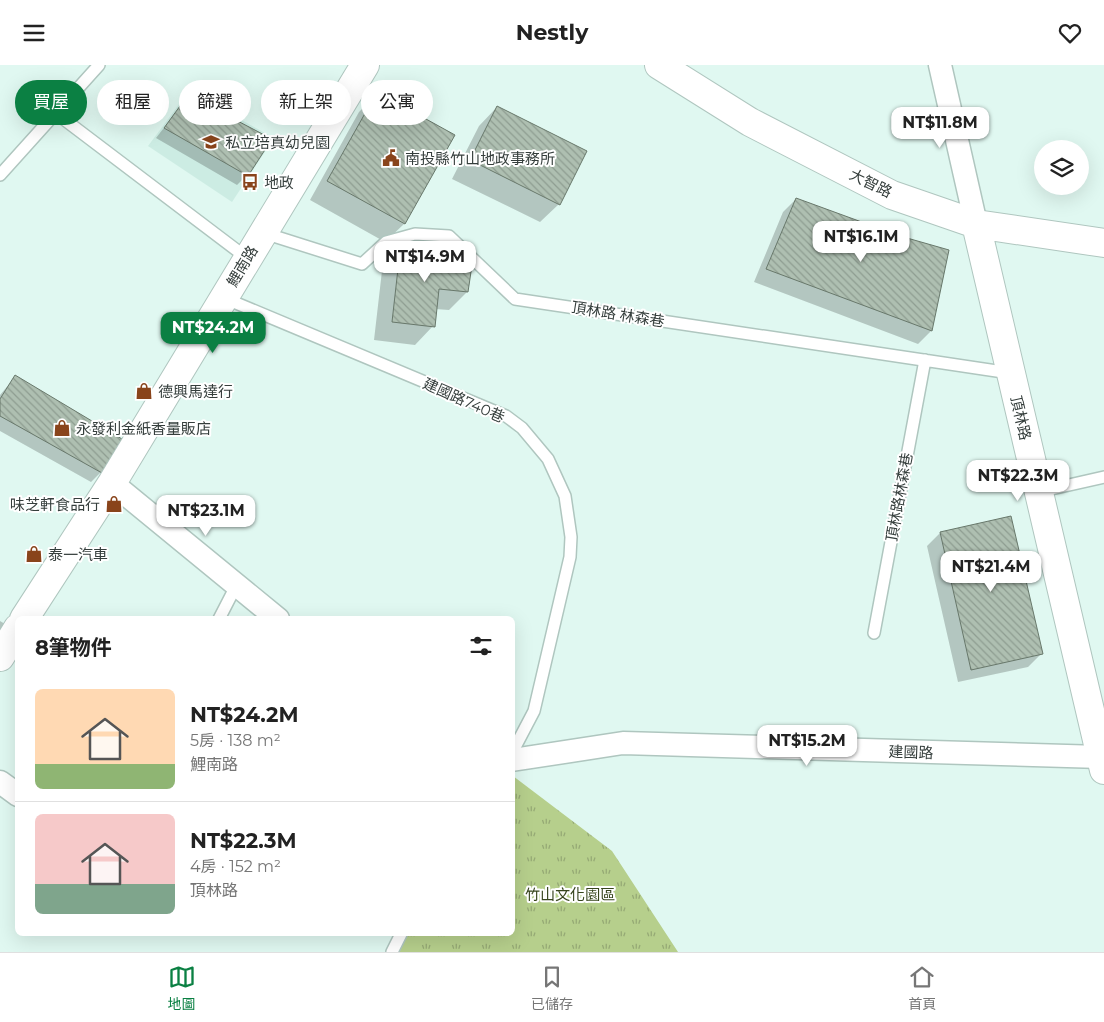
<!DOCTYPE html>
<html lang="zh-TW">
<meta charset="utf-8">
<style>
:root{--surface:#fff;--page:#f6f6f6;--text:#222;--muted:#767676;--line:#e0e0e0;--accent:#0b8043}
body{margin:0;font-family:Montserrat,"Noto Sans TC",sans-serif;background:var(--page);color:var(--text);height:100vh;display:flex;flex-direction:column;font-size:19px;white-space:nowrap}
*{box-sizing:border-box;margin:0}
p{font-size:16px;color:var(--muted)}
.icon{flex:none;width:28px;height:28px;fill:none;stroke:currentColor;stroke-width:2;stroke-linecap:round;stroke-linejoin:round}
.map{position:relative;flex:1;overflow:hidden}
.sheet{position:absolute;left:15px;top:551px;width:500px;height:320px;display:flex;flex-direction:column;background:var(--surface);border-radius:8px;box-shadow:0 5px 20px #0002}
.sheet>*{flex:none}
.hud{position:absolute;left:15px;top:15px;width:500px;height:45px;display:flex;gap:10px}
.buttons{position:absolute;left:1034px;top:75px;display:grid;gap:10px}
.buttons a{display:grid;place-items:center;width:55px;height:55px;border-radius:50%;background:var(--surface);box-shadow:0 5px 20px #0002;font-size:25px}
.price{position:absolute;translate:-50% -42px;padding:0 11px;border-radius:10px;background:#fff;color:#222;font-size:16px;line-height:32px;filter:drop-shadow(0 1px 2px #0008)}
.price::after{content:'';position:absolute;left:50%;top:30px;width:15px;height:11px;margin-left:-8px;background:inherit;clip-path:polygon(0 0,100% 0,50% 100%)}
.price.selected{background:var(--accent);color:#fff}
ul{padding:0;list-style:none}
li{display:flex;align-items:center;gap:15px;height:125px;padding:0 20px}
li+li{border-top:1px solid var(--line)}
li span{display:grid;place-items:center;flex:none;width:140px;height:100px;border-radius:8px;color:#555}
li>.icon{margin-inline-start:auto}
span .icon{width:60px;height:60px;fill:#fffc;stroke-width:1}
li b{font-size:21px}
h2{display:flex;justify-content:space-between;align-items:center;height:60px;padding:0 20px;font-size:21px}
.chip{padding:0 18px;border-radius:22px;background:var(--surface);box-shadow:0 5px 20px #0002;font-size:18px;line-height:45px}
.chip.selected{background:var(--accent);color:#fff}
header{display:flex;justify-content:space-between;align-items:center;height:65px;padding:0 20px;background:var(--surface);font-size:22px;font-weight:700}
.menu{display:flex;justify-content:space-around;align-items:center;height:70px;border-top:1px solid var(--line);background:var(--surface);font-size:14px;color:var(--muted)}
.menu a{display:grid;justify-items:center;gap:2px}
.menu .selected{color:var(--accent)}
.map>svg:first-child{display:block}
</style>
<header><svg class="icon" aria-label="menu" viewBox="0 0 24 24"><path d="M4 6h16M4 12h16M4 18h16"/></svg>Nestly<svg class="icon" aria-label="heart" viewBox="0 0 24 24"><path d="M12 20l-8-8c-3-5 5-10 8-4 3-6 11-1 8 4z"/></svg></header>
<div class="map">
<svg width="1104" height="887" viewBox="0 0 1104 887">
<defs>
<pattern id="park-tufts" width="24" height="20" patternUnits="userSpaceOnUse" patternTransform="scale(1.25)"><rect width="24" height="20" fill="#b6cf8c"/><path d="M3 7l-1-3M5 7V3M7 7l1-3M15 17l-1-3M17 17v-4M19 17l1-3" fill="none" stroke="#95a974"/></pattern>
<pattern id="building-back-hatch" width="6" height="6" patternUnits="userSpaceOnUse" patternTransform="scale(1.25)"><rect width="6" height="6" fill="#aebfb1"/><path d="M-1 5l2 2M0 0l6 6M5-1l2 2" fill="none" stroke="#8e9d91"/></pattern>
</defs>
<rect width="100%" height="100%" fill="#e0f8f1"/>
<path fill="#ccece3" d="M189,26L274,73L232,137L148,81Z"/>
<path fill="url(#park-tufts)" d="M513,711L612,786L678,887H385L394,869H512Z"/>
<path fill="#0003" d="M377,29L453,71L404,159L385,177L310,135L359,47Z
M188,32L270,74L247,110L237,120L156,73Z
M497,42L559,139L540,157L452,114L479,61Z
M796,134L900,172L947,186L931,266L918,279L754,217L783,147Z
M402,179L444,198L467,227L449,245L435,244L433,261L415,280L374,275L383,197Z
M16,311L101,407L91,417L0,366V330Z
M940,468L1041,589L1028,602L958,617L927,481Z
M0,556L15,565L0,590Z"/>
<path fill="url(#building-back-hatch)" stroke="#68786b" d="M377,27L455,70L405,159L327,116Z
M188,30L272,74L248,111L164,63Z
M497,41L587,86L560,140L470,95Z
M796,133L900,171L949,185L932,266L766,204Z
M401,177L447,183L445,197L472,200L468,227L439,224L435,262L392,257Z
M15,310L122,374L102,408L0,351V334Z
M1011,451L1043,589L971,605L940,467Z"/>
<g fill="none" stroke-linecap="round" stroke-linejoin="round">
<g stroke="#afc6bf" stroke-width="14">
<path id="service" d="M57,49L247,193
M0,110L99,0
M264,168L362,199L386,177L415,169L449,171L515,234L1010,308
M224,233L506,351L522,363L548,394L565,431L571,472L570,492L534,646L512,688
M1038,427L1104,412
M219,554L236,521
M874,568L925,295
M392,887L401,869"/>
</g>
<g stroke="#afc6bf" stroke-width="25">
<path id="minor" d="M940,0L976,159
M112,418L278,554
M512,695L623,678L1101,692
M0,717L18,730"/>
</g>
<g stroke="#afc6bf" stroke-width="30">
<path id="tertiary" d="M659,0L750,57L892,130L976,159L1104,178
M976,159L1104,705"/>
</g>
<g stroke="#afc6bf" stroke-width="30">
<path id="secondary" d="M24,554L112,418L365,0
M0,592L18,563"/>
</g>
<use href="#service" stroke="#fff" stroke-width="11"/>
<use href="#minor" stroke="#fff" stroke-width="22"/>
<use href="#tertiary" stroke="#fff" stroke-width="28"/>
<use href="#secondary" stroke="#fff" stroke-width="28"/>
</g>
<defs>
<g id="school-bare" transform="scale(1.35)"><path d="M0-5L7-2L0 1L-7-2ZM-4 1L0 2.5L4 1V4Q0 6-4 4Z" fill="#89441b" stroke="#fff" stroke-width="2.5" paint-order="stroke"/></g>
<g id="civic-bare" transform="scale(1.35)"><path d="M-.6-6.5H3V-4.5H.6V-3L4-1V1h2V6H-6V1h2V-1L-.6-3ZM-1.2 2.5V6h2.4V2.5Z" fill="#89441b" stroke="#fff" stroke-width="2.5" paint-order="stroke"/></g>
<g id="bus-bare" transform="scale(1.35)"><path d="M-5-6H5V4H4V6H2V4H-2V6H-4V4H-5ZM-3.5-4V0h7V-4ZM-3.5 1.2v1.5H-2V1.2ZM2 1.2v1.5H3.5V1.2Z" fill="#89441b" stroke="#fff" stroke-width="2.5" paint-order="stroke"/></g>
<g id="shop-bare" transform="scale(1.35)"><path d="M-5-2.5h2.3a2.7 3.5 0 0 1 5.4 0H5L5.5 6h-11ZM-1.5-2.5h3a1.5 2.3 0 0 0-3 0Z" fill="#89441b" stroke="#fff" stroke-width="2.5" paint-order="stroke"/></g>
</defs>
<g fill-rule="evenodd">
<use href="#school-bare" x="211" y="77"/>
<use href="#civic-bare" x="391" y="93"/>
<use href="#bus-bare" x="250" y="117"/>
<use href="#shop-bare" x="144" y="326"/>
<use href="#shop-bare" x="62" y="363"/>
<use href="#shop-bare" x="114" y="439"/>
<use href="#shop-bare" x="34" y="489"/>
</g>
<g text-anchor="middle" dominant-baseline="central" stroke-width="4" stroke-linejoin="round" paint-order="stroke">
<g font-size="15" fill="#353e3c" stroke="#fff" text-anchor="start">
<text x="225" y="77">私立培真幼兒園</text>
<text x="405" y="93">南投縣竹山地政事務所</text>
<text x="264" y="117">地政</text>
<text x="158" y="326">德興馬達行</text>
<text x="76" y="363">永發利金紙香量販店</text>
<text x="100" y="439" text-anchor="end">味芝軒食品行</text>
<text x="48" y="489">泰一汽車</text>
</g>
<g font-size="15" fill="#353e3c" stroke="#fff">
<text transform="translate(871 118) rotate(26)">大智路</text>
<text transform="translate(242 201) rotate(-59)">鯉南路</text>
<text transform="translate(618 249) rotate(9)">頂林路 林森巷</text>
<text transform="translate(464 335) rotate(24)">建國路740巷</text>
<text transform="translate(1021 353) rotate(77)">頂林路</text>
<text transform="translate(899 432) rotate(-80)">頂林路林森巷</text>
<text transform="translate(911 687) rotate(2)">建國路</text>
</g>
<g font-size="15" fill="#37451d" stroke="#fff">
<text x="570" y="829">竹山文化園區</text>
</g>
</g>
</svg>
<div class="buttons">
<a><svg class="icon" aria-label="layers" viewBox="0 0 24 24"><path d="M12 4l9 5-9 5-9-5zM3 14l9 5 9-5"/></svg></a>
</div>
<b class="price" style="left:940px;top:84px">NT$11.8M</b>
<b class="price" style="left:861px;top:198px">NT$16.1M</b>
<b class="price" style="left:425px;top:218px">NT$14.9M</b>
<b class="price selected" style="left:213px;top:289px">NT$24.2M</b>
<b class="price" style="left:1018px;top:437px">NT$22.3M</b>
<b class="price" style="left:206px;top:472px">NT$23.1M</b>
<b class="price" style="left:991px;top:528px">NT$21.4M</b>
<b class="price" style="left:807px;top:702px">NT$15.2M</b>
<div class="hud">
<a class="chip selected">買屋</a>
<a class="chip">租屋</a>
<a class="chip">篩選</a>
<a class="chip">新上架</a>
<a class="chip">公寓</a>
</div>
<section class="sheet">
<h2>8筆物件<svg class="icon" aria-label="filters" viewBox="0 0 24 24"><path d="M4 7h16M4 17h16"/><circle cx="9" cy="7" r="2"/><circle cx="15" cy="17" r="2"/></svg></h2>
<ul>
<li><span style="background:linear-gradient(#ffd9b3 75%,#8fb573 0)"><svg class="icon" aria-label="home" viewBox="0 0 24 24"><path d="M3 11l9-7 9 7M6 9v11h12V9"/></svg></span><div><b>NT$24.2M</b><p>5房 · 138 m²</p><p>鯉南路</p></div></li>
<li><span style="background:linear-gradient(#f6c9c9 70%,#7fa58c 0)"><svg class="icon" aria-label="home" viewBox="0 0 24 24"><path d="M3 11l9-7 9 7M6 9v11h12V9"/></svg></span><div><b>NT$22.3M</b><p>4房 · 152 m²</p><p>頂林路</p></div></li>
</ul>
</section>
</div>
<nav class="menu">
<a class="selected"><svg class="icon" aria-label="map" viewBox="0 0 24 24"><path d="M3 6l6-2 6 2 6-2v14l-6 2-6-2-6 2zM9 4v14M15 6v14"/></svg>地圖</a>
<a><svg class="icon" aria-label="saved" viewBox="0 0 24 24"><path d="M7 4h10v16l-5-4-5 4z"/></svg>已儲存</a>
<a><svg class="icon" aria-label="home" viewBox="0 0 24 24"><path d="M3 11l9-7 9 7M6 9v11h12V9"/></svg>首頁</a>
</nav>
